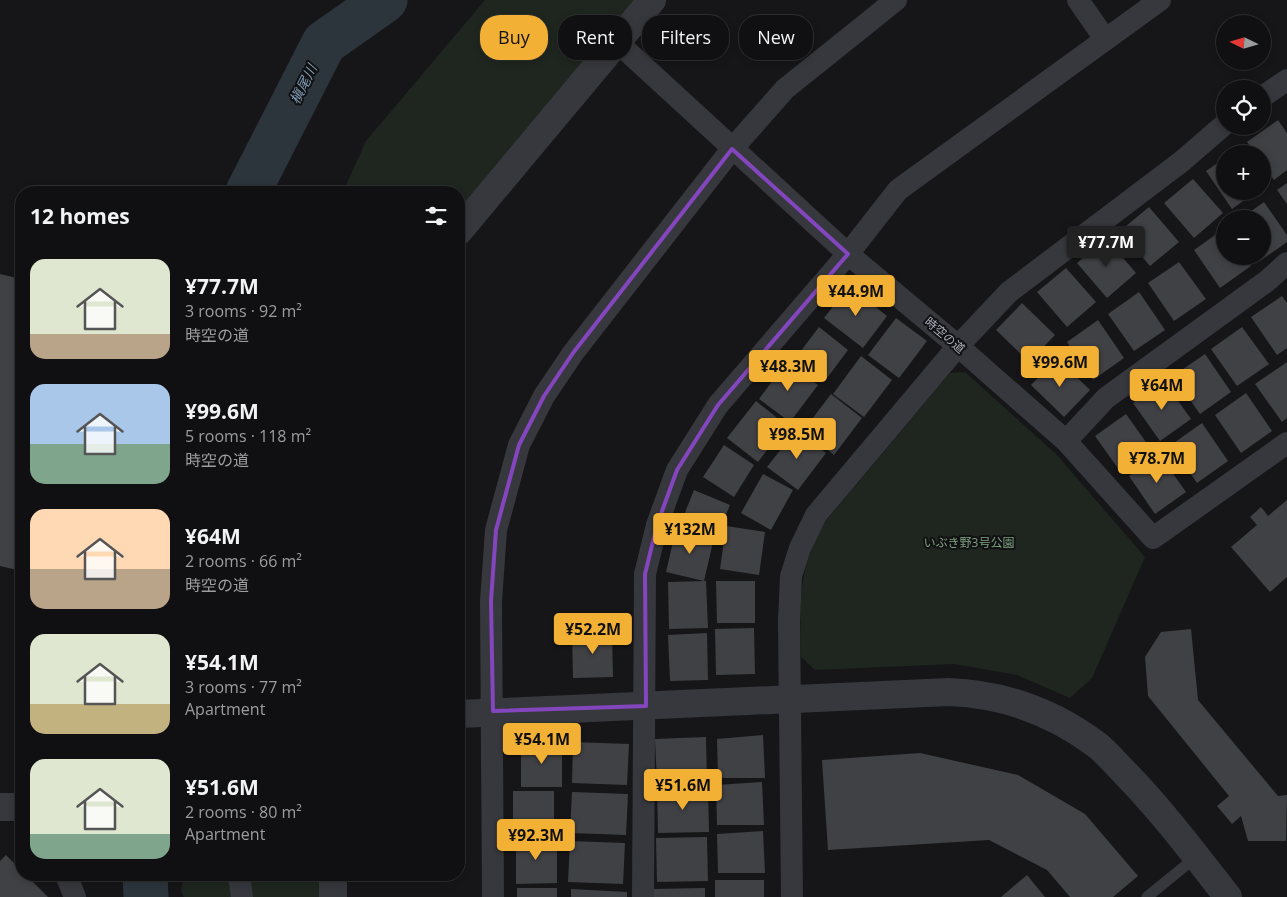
<!DOCTYPE html>
<meta charset="utf-8">
<style>
:root{--surface:#101012;--page:#19191b;--text:#f1f3f6;--muted:#9c9d9f;--line:#303032;--accent:#f2b134}
body{margin:0;font-family:"Open Sans","Noto Sans JP",sans-serif;background:var(--page);color:var(--text);height:100vh;display:flex;flex-direction:column;font-size:19px;white-space:nowrap}
*{box-sizing:border-box;margin:0}
p{font-size:16px;color:var(--muted)}
.icon{flex:none;width:28px;height:28px;fill:none;stroke:currentColor;stroke-width:2;stroke-linecap:round;stroke-linejoin:round}
.map{position:relative;flex:1;overflow:hidden}
.drawer{position:absolute;left:15px;top:186px;width:450px;height:695px;display:flex;flex-direction:column;background:var(--surface);border-radius:20px;box-shadow:0 2px 8px #0003,0 0 0 1px var(--line)}
.drawer>*{flex:none}
.top-card{position:absolute;left:480px;top:15px;width:475px;height:45px;display:flex;gap:10px}
.needle{width:32px;rotate:275deg}
.fabs{position:absolute;left:1216px;top:15px;display:grid;gap:10px}
.fabs a{display:grid;place-items:center;width:55px;height:55px;border-radius:50%;background:var(--surface);box-shadow:0 2px 8px #0003,0 0 0 1px var(--line);font-size:25px}
.price{position:absolute;translate:-50% -42px;padding:0 11px;border-radius:5px;background:var(--accent);color:#111;font-size:16px;line-height:32px;filter:drop-shadow(0 1px 2px #0008)}
.price::after{content:'';position:absolute;left:50%;top:30px;width:15px;height:11px;margin-left:-8px;background:inherit;clip-path:polygon(0 0,100% 0,50% 100%)}
.price.current{background:#222;color:#fff}
ul{padding:0;list-style:none}
li{display:flex;align-items:center;gap:15px;height:125px;padding:0 15px}
li span{display:grid;place-items:center;flex:none;width:140px;height:100px;border-radius:15px;color:#555}
li>.icon{margin-inline-start:auto}
span .icon{width:60px;height:60px;fill:#fffc;stroke-width:1}
li b{font-size:21px}
h2{display:flex;justify-content:space-between;align-items:center;height:60px;padding:0 15px;font-size:21px}
.pill{padding:0 18px;border-radius:20px;background:var(--surface);box-shadow:0 2px 8px #0003,0 0 0 1px var(--line);font-size:18px;line-height:45px}
.pill.current{background:var(--accent);color:#111}
.map>svg:first-child{display:block}
</style>
<div class="map">
<svg width="1287" height="897" viewBox="0 0 1287 897">
<rect width="100%" height="100%" fill="#161618"/>
<path fill="#1e261f" d="M485,0H635L459,220V192H343L366,141Z
M965,372L1056,454L1145,557L1092,678L1070,698L1017,675L954,664L815,670L801,657C800,604 797,569 825,522L950,373Z
M184,875H321L322,897H184L181,891Z"/>
<g fill="none" stroke-linecap="round" stroke-linejoin="round">
<path stroke="#2c353c" stroke-width="45" d="M248,192L324,43L385,0
M145,875L146,897"/>
</g>
<path fill="#404145" d="M1278,120L1287,133V170L1274,180L1262,164V154H1255L1247,142Z
M1225,158V191H1257L1232,209L1206,171Z
M1193,179L1223,213L1194,238L1164,203Z
M1287,183V204L1277,190Z
M1264,202L1287,235V242L1260,261L1256,256H1262V219H1240Z
M1149,207L1179,242L1150,266L1120,231Z
M1225,228V256H1244L1251,266L1220,288L1194,250Z
M1106,238L1136,273L1107,298L1077,263Z
M1179,262L1206,299L1174,321L1148,283Z
M1066,268L1096,302L1067,327L1037,292Z
M0,274L21,279V571L0,566Z
M849,286L887,316L863,348L824,318Z
M1139,292L1165,330L1134,351L1108,314Z
M1282,296L1287,303V348L1277,355L1251,317Z
M1022,303L1055,335L1029,362L996,330Z
M896,318L927,341L899,378L868,355Z
M1098,320L1124,358L1093,380L1067,342Z
M819,327L848,350L824,382L794,360Z
M1242,327L1269,364L1237,386L1211,349Z
M1205,354L1231,392L1200,414L1173,376Z
M861,356L892,380L864,417L833,394Z
M1057,358L1090,390L1064,417L1031,385Z
M787,361L818,385L790,422L759,399Z
M1287,362V418L1282,422L1255,384Z
M1164,381L1191,419L1160,441L1133,403Z
M1246,393L1272,431L1241,453L1215,415Z
M831,394L862,418L834,455L803,431Z
M756,401L786,425L758,462L727,438Z
M1126,414L1153,452L1122,474L1095,436Z
M1202,423L1228,461L1197,483L1171,445Z
M796,430L826,453L798,490L767,467Z
M724,445L754,465L734,497L703,477Z
M1159,454L1186,492L1155,514L1129,476Z
M763,474L793,490L771,530L741,513Z
M694,490L730,505L717,535L682,520Z
M1287,500V577L1270,592L1231,547L1257,525L1250,517L1261,507L1268,516Z
M726,526L765,532L759,575L720,569Z
M676,529L714,538L704,581L666,572Z
M706,581L708,628L669,629L668,582Z
M716,581H755V623H717Z
M754,628L755,674L716,675L715,629Z
M1191,629L1198,700L1278,796L1287,795L1286,841H1248L1241,816L1232,824L1217,806L1229,796L1148,696L1145,657L1161,632Z
M612,632L613,677L573,678L572,633Z
M707,633L708,680L670,681L668,635Z
M763,735L765,778H718L717,739Z
M706,737L707,781L657,783L655,739Z
M562,742V787H521V743Z
M573,742L629,744L627,785L572,783Z
M920,753L1018,775L1085,814L1138,876L1113,897H1070L1047,870L989,840L828,850L822,760Z
M762,782L764,825H717L716,785Z
M708,788L709,832L658,833L657,789Z
M513,791H554V835H513Z
M572,792L628,794L626,835L570,833Z
M763,831L765,873H718L717,834Z
M707,837L708,881L657,882L656,838Z
M516,839H557V883L516,884Z
M570,841L625,843L623,884L568,882Z
M6,855L21,870V875H26L48,897H0V861Z
M1027,875L1045,897H1001Z
M715,880H764V897H715Z
M517,888H557V897H517Z
M705,888V897H654V889Z
M571,889L627,892V897H571Z"/>
<g fill="none" stroke-linecap="round" stroke-linejoin="round">
<path stroke="#37383d" stroke-width="11" d="M1147,897L1196,857"/>
<path stroke="#37383d" stroke-width="22" d="M1078,0L1105,39
M616,41L848,254L958,346L1066,441L1153,538L1287,443
M1262,97L1287,80
M1066,441L1106,398L1267,281L1287,263
M66,875L75,897
M239,875L242,897
M493,897L491,601L496,530L519,445L544,396L573,353L732,149L785,89L896,0
M643,897L645,574L657,525L677,470L718,405L848,254L898,190L1160,0
M792,897L789,621L791,576L800,548L816,515L958,346L1009,292L1181,162L1225,124"/>
<path stroke="#37383d" stroke-width="28" d="M459,231L652,0
M459,714L949,692C1003,694 1053,712 1097,745C1107,753 1117,765 1126,774C1163,812 1195,855 1228,897
M0,807H21
M333,875V897"/>
</g>
<path fill="none" stroke="#8446be" stroke-width="4" stroke-linejoin="round" d="M732,149L848,254L718,405L677,470L657,525L645,574L646,706L493,711L491,601L496,530L519,445L544,396L573,353Z"/>
<g text-anchor="middle" dominant-baseline="central" stroke-width="4" stroke-linejoin="round" paint-order="stroke">
<g font-size="12" fill="#a8adb8" stroke="#111113">
<text transform="translate(945 335) rotate(40)">時空の道</text>
</g>
<g font-size="12" fill="#7fa381" stroke="#111113">
<text x="969" y="542">いぶき野3号公園</text>
</g>
<g font-size="14" font-style="italic" fill="#7f9bb3" stroke="#111113">
<text transform="translate(303 84) rotate(-63)">槇尾川</text>
</g>
</g>
</svg>
<div class="fabs">
<a><svg class="needle" viewBox="-14 -14 28 28"><path d="M0-13l5 13h-10z" fill="#e53935"/><path d="M0 13l5-13h-10z" fill="#9c9d9f"/></svg></a>
<a><svg class="icon" aria-label="locate" viewBox="0 0 24 24"><circle cx="12" cy="12" r="6"/><path d="M12 2v4M12 18v4M2 12h4M18 12h4"/></svg></a>
<a>+</a>
<a>−</a>
</div>
<b class="price current" style="left:1106px;top:268px">¥77.7M</b>
<b class="price" style="left:856px;top:317px">¥44.9M</b>
<b class="price" style="left:1060px;top:388px">¥99.6M</b>
<b class="price" style="left:788px;top:392px">¥48.3M</b>
<b class="price" style="left:1162px;top:411px">¥64M</b>
<b class="price" style="left:797px;top:460px">¥98.5M</b>
<b class="price" style="left:1157px;top:484px">¥78.7M</b>
<b class="price" style="left:690px;top:555px">¥132M</b>
<b class="price" style="left:593px;top:655px">¥52.2M</b>
<b class="price" style="left:542px;top:765px">¥54.1M</b>
<b class="price" style="left:683px;top:811px">¥51.6M</b>
<b class="price" style="left:536px;top:861px">¥92.3M</b>
<div class="top-card">
<a class="pill current">Buy</a>
<a class="pill">Rent</a>
<a class="pill">Filters</a>
<a class="pill">New</a>
</div>
<section class="drawer">
<h2>12 homes<svg class="icon" aria-label="filters" viewBox="0 0 24 24"><path d="M4 7h16M4 17h16"/><circle cx="9" cy="7" r="2"/><circle cx="15" cy="17" r="2"/></svg></h2>
<ul>
<li><span style="background:linear-gradient(#dfe7d0 75%,#b9a48a 0)"><svg class="icon" aria-label="home" viewBox="0 0 24 24"><path d="M3 11l9-7 9 7M6 9v11h12V9"/></svg></span><div><b>¥77.7M</b><p>3 rooms · 92 m²</p><p>時空の道</p></div></li>
<li><span style="background:linear-gradient(#a9c7e8 60%,#7fa58c 0)"><svg class="icon" aria-label="home" viewBox="0 0 24 24"><path d="M3 11l9-7 9 7M6 9v11h12V9"/></svg></span><div><b>¥99.6M</b><p>5 rooms · 118 m²</p><p>時空の道</p></div></li>
<li><span style="background:linear-gradient(#ffd9b3 60%,#b9a48a 0)"><svg class="icon" aria-label="home" viewBox="0 0 24 24"><path d="M3 11l9-7 9 7M6 9v11h12V9"/></svg></span><div><b>¥64M</b><p>2 rooms · 66 m²</p><p>時空の道</p></div></li>
<li><span style="background:linear-gradient(#dfe7d0 70%,#c2b280 0)"><svg class="icon" aria-label="home" viewBox="0 0 24 24"><path d="M3 11l9-7 9 7M6 9v11h12V9"/></svg></span><div><b>¥54.1M</b><p>3 rooms · 77 m²</p><p>Apartment</p></div></li>
<li><span style="background:linear-gradient(#dfe7d0 75%,#7fa58c 0)"><svg class="icon" aria-label="home" viewBox="0 0 24 24"><path d="M3 11l9-7 9 7M6 9v11h12V9"/></svg></span><div><b>¥51.6M</b><p>2 rooms · 80 m²</p><p>Apartment</p></div></li>
</ul>
</section>
</div>
